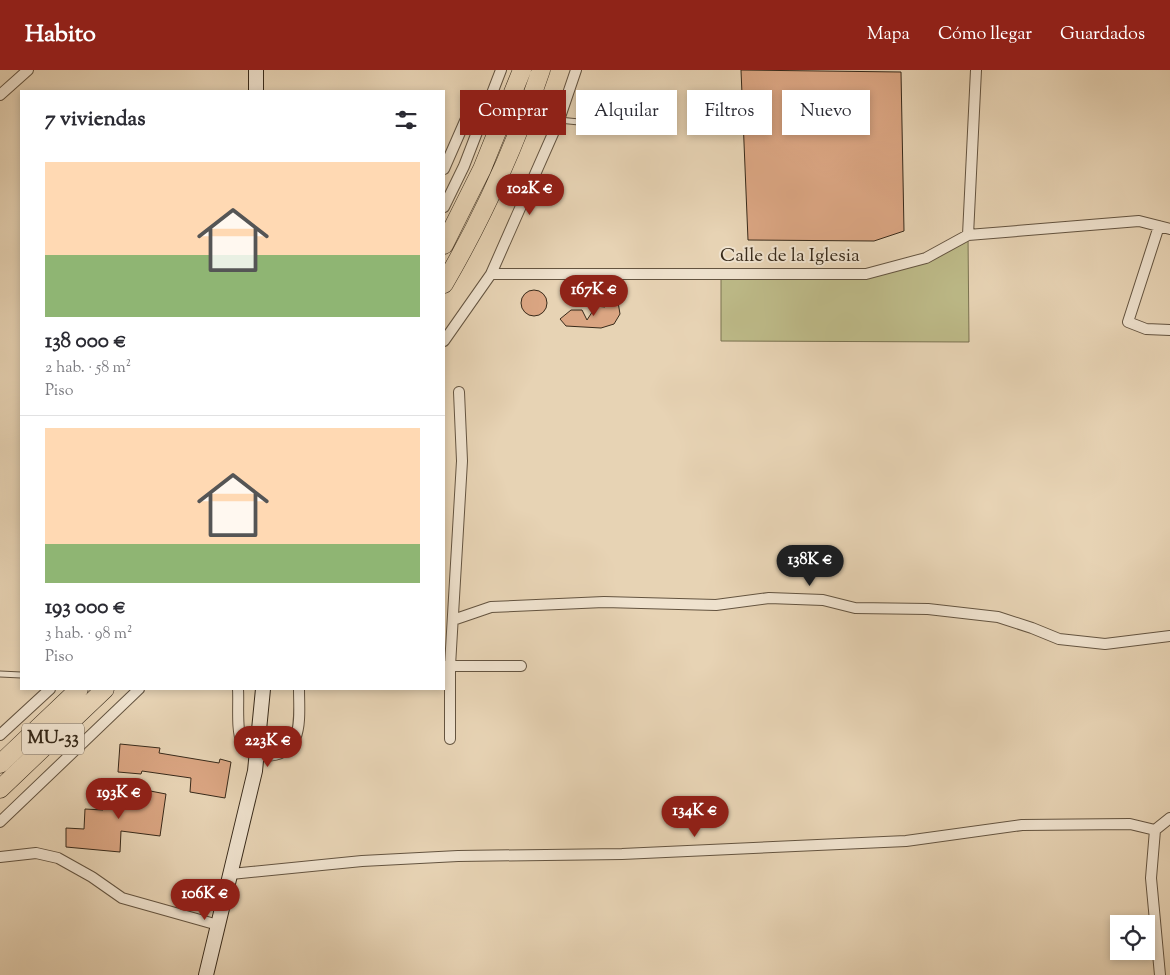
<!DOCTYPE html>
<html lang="es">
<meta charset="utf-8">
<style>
:root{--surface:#fff;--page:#f2f2f3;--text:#2b2b33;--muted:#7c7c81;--line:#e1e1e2;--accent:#8f2418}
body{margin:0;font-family:"Sorts Mill Goudy",serif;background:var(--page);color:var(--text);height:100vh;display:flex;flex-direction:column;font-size:19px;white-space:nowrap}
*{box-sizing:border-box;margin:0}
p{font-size:16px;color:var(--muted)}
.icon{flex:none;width:28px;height:28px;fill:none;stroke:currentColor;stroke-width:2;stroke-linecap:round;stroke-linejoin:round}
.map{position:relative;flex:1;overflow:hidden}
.panel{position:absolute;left:20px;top:20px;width:425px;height:600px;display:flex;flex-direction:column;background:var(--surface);border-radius:0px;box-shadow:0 2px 8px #0003}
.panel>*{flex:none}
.banner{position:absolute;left:460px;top:20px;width:475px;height:45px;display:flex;gap:10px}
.buttons{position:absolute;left:1110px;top:845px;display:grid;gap:10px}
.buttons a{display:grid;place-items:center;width:45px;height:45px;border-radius:0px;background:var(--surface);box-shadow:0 2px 8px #0003;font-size:25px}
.price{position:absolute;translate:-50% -42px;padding:0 11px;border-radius:18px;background:var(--accent);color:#fff;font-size:16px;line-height:32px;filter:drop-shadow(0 1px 2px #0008)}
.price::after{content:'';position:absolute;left:50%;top:30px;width:15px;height:11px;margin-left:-8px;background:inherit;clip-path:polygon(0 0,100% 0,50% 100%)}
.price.active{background:#222;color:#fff}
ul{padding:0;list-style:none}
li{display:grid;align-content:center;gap:10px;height:265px;padding:0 25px}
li+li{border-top:1px solid var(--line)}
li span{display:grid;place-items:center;height:155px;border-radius:0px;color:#555}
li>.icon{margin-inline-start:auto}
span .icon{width:90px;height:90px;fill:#fffc;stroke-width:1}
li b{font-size:21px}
h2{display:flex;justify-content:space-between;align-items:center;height:60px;padding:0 25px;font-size:21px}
.pill{padding:0 18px;border-radius:0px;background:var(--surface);box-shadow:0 2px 8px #0003;font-size:18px;line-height:45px}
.pill.active{background:var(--accent);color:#fff}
header{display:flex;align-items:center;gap:30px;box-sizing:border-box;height:70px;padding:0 25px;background:var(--accent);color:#fff}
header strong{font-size:24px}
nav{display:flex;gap:28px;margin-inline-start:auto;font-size:18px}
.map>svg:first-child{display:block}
</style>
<header>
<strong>Habito</strong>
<nav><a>Mapa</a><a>Cómo llegar</a><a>Guardados</a></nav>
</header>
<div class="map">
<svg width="1170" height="905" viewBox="0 0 1170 905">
<rect width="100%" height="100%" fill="#e7d3b4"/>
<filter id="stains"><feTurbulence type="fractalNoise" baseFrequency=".004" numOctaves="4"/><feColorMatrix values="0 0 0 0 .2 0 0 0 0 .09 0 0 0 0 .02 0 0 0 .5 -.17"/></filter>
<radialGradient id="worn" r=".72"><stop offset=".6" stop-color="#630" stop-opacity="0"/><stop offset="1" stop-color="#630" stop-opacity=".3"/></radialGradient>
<path fill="#bdba88" stroke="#7a7251" d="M968,165L969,272L721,271V203L866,204L926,188Z"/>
<path fill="#daa582" stroke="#382a1a" d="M741,0L901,2L904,161L874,171L748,170Z
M521 233a13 13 0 1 1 26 0a13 13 0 1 1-26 0Z
M611,227L618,232L620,244L614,254L601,258L566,256L560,249L571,240H582L587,250L596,236L605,237Z
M120,674L160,678L159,683L219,693L220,689L231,692L225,728L190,722L191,708L142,701L141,704L118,702Z
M105,718L145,720L166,724L160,766L121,761L120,782L66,777V758L84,759L85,739L103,740Z"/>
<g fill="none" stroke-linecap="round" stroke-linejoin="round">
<g stroke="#645440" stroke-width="7">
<path id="lane" d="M559,50L599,54
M0,604L21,605"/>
</g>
<g stroke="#645440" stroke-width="12">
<path id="street" d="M0,25L28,0
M444,99L472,35
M444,137L464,96L501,0
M1159,156L1128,252L1146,259L1170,260
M968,165L976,0
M491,204H866L926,188L968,165L1139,151L1170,159
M444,271L491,204L559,50L576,0
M453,550L491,537L604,532L716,535L769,528L823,530L855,538L928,539L998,547L1032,558L1059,569L1105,574L1170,566
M445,596H521
M238,619C239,633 236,661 242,673C246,681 255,686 264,686C305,686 299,648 299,619
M0,665L50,619
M450,669V596L462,391L459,322
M0,752L139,619
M0,787L36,783L58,788L92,807L122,828L218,855
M231,804L362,791L458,786L622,784L906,771L1022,755L1130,754L1155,760
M1160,905L1151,808L1155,760L1170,748"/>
</g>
<g stroke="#382a1a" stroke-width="16">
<path id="secondary" d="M256,21V0
M206,905L255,701L263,619"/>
</g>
<g stroke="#382a1a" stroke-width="19">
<path id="highway" d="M444,175L482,99L522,0
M444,214C483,147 516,74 541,0
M0,694L79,619
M0,719L105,619"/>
</g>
<use href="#lane" stroke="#efe2ce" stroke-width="5"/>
<use href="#street" stroke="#efe2ce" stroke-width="10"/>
<use href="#secondary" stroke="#efe2ce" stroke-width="14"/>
<use href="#highway" stroke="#e7d3b4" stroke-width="18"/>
</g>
<g text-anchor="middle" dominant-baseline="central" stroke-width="4" stroke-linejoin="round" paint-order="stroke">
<rect fill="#efe2ce" stroke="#6f6150" stroke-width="1" x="22" y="653.5" width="62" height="31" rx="4"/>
<g font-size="18" font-weight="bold" fill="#382a1a">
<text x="53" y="669">MU-33</text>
</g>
<g font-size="19" fill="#382a1a" stroke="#efe2ce">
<text x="790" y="186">Calle de la Iglesia</text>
</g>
</g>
<rect width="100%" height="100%" filter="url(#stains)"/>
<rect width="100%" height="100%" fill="url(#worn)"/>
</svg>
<div class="buttons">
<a><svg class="icon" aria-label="locate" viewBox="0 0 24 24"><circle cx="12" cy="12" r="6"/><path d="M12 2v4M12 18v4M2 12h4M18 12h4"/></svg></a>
</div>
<b class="price" style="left:530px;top:146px">102K €</b>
<b class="price" style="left:594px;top:247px">167K €</b>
<b class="price active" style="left:810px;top:517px">138K €</b>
<b class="price" style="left:268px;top:698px">223K €</b>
<b class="price" style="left:119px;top:750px">193K €</b>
<b class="price" style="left:695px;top:768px">134K €</b>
<b class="price" style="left:205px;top:851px">106K €</b>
<div class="banner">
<a class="pill active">Comprar</a>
<a class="pill">Alquilar</a>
<a class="pill">Filtros</a>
<a class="pill">Nuevo</a>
</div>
<section class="panel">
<h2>7 viviendas<svg class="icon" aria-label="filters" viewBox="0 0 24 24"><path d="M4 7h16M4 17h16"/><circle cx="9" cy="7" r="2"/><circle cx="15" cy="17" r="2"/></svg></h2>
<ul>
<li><span style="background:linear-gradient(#ffd9b3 60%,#8fb573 0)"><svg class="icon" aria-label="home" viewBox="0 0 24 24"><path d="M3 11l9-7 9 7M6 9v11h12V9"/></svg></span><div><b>138 000 €</b><p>2 hab. · 58 m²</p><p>Piso</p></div></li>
<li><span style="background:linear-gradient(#ffd9b3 75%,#8fb573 0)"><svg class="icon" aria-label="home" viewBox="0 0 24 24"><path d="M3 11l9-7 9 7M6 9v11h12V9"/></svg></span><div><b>193 000 €</b><p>3 hab. · 98 m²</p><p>Piso</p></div></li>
</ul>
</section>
</div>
